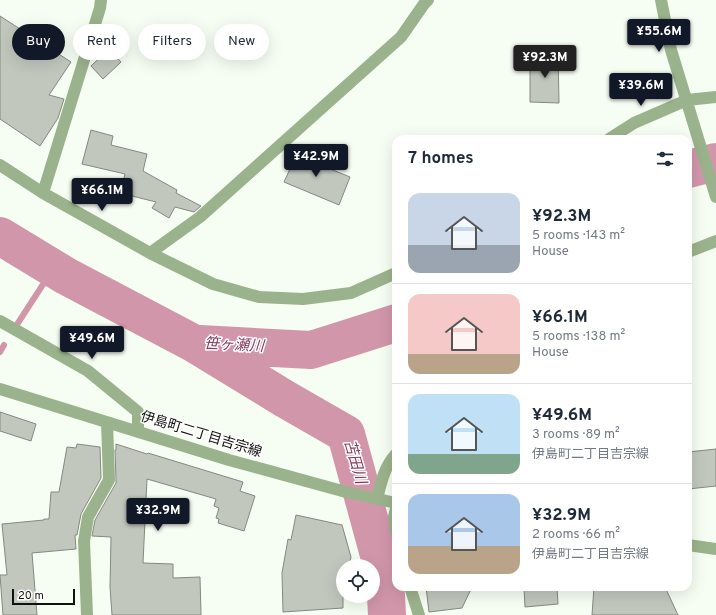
<!DOCTYPE html>
<meta charset="utf-8">
<style>
:root{--surface:#fff;--page:#f6f6f7;--text:#1f2937;--muted:#747a83;--line:#e0e1e3;--accent:#111827}
body{margin:0;font-family:Overpass,"Noto Sans JP",sans-serif;background:var(--page);color:var(--text);height:100vh;display:flex;flex-direction:column;font-size:15px;white-space:nowrap}
*{box-sizing:border-box;margin:0}
p{font-size:13px;color:var(--muted)}
.icon{flex:none;width:22px;height:22px;fill:none;stroke:currentColor;stroke-width:2;stroke-linecap:round;stroke-linejoin:round}
.map{position:relative;flex:1;overflow:hidden}
.drawer{position:absolute;left:392px;top:135px;width:300px;height:456px;display:flex;flex-direction:column;background:var(--surface);border-radius:12px;box-shadow:0 4px 16px #0002}
.drawer>*{flex:none}
.top-card{position:absolute;left:12px;top:24px;width:320px;height:36px;display:flex;gap:8px}
.tools{position:absolute;left:336px;top:559px;display:grid;gap:8px}
.tools a{display:grid;place-items:center;width:44px;height:44px;border-radius:50%;background:var(--surface);box-shadow:0 4px 16px #0002;font-size:20px}
.scale{position:absolute;left:12px;bottom:10px;width:63px;box-sizing:border-box;padding-left:4px;border:2px solid #10120f;border-top:0;font-size:11px;line-height:14px;white-space:nowrap;color:#10120f;-webkit-text-stroke:3px #fff;paint-order:stroke}
.price{position:absolute;translate:-50% -34px;padding:0 9px;border-radius:4px;background:var(--accent);color:#fff;font-size:13px;line-height:26px;filter:drop-shadow(0 1px 2px #0008)}
.price::after{content:'';position:absolute;left:50%;top:24px;width:12px;height:9px;margin-left:-6px;background:inherit;clip-path:polygon(0 0,100% 0,50% 100%)}
.price.on{background:#222;color:#fff}
ul{padding:0;list-style:none}
li{display:flex;align-items:center;gap:12px;height:100px;padding:0 16px}
li+li{border-top:1px solid var(--line)}
li span{display:grid;place-items:center;flex:none;width:112px;height:80px;border-radius:12px;color:#555}
li>.icon{margin-inline-start:auto}
span .icon{width:48px;height:48px;fill:#fffc;stroke-width:1}
li b{font-size:17px}
h2{display:flex;justify-content:space-between;align-items:center;height:48px;padding:0 16px;font-size:17px}
.chip{padding:0 14px;border-radius:18px;background:var(--surface);box-shadow:0 4px 16px #0002;font-size:14px;line-height:36px}
.chip.on{background:var(--accent);color:#fff}
.map>svg:first-child{display:block}
</style>
<div class="map">
<svg width="716" height="615" viewBox="0 0 716 615">
<rect width="100%" height="100%" fill="#f6fdf2"/>
<g fill="none" stroke-linecap="round" stroke-linejoin="round">
<path stroke="#d296aa" stroke-width="6" d="M16,326L53,269
M0,352L4,345"/>
<path stroke="#d296aa" stroke-width="38" d="M688,169L716,162
M0,236L66,276L195,344L285,399L346,434L385,577L387,615
M200,344L311,350L396,323"/>
</g>
<path fill="#c1c7bd" stroke="#83897f" d="M0,16L71,62L49,95L64,99L58,118L40,146L0,119Z
M109,49L121,62L103,79L91,66Z
M538,51H558L559,103L530,102V68H538Z
M91,130L113,136L111,145L147,154L143,171L177,190L176,193L201,206L194,212L175,207L169,218L152,208L156,202L120,193L125,174L82,164Z
M292,150L307,156L306,159L350,177L339,205L284,182L290,169L285,167Z
M0,412L36,424L31,441L0,431Z
M77,444L100,447L101,478L81,514L77,535H75L76,549L32,553L37,615H3L0,575H7L2,524L44,520V519H49L51,492H59L67,447L76,448Z
M116,444L147,454L148,453L243,482L240,491L255,496L244,531L218,523L219,519L216,518L219,508L214,506L216,499L147,479L143,563L173,564V578L200,577L201,615H112L110,587L111,537L92,536L95,520L116,483V480L115,450H116Z
M716,449V486L688,489V452Z
M296,515L342,525L351,557L349,566H343V608L283,612L282,573L288,539L291,540Z
M426,587H472L462,608L429,612Z
M524,587H557L558,604L525,607Z
M594,587H665L678,615H592Z"/>
<g fill="none" stroke-linecap="round" stroke-linejoin="round">
<path stroke="#9bb38c" stroke-width="12" d="M661,0L671,50L716,197
M609,139L634,123L687,100L716,97
M0,165L43,193L150,253L213,284L259,297L303,299L351,293L396,273
M43,193L100,8L101,0
M688,252L716,241
M150,253L200,217L401,37L424,4L428,0
M0,321L88,371L138,412V432
M0,389L229,460L346,492L396,503
M377,499C381,483 384,467 396,454
M396,508L394,517L396,531
M688,545L716,549
M410,587L419,615
M87,615L84,541L88,517L109,480L107,422"/>
</g>
<g text-anchor="middle" dominant-baseline="central" stroke-width="3" stroke-linejoin="round" paint-order="stroke">
<g font-size="14" fill="#10120f" stroke="#fff">
<text transform="translate(201 435) rotate(17)">伊島町二丁目吉宗線</text>
</g>
<g font-size="15" font-style="italic" fill="#843b57" stroke="#fff">
<text transform="translate(234 346) rotate(3)">笹ヶ瀬川</text>
<text transform="translate(354 462) rotate(74)">苫田川</text>
</g>
</g>
</svg>
<div class="tools">
<a><svg class="icon" aria-label="locate" viewBox="0 0 24 24"><circle cx="12" cy="12" r="6"/><path d="M12 2v4M12 18v4M2 12h4M18 12h4"/></svg></a>
</div>
<div class="scale">20 m</div>
<b class="price" style="left:659px;top:53px">¥55.6M</b>
<b class="price on" style="left:545px;top:79px">¥92.3M</b>
<b class="price" style="left:641px;top:107px">¥39.6M</b>
<b class="price" style="left:316px;top:178px">¥42.9M</b>
<b class="price" style="left:102px;top:212px">¥66.1M</b>
<b class="price" style="left:92px;top:360px">¥49.6M</b>
<b class="price" style="left:158px;top:532px">¥32.9M</b>
<div class="top-card">
<a class="chip on">Buy</a>
<a class="chip">Rent</a>
<a class="chip">Filters</a>
<a class="chip">New</a>
</div>
<section class="drawer">
<h2>7 homes<svg class="icon" aria-label="filters" viewBox="0 0 24 24"><path d="M4 7h16M4 17h16"/><circle cx="9" cy="7" r="2"/><circle cx="15" cy="17" r="2"/></svg></h2>
<ul>
<li><span style="background:linear-gradient(#c9d6e8 65%,#9aa5b1 0)"><svg class="icon" aria-label="home" viewBox="0 0 24 24"><path d="M3 11l9-7 9 7M6 9v11h12V9"/></svg></span><div><b>¥92.3M</b><p>5 rooms · 143 m²</p><p>House</p></div></li>
<li><span style="background:linear-gradient(#f6c9c9 75%,#b9a48a 0)"><svg class="icon" aria-label="home" viewBox="0 0 24 24"><path d="M3 11l9-7 9 7M6 9v11h12V9"/></svg></span><div><b>¥66.1M</b><p>5 rooms · 138 m²</p><p>House</p></div></li>
<li><span style="background:linear-gradient(#bfe0f5 75%,#7fa58c 0)"><svg class="icon" aria-label="home" viewBox="0 0 24 24"><path d="M3 11l9-7 9 7M6 9v11h12V9"/></svg></span><div><b>¥49.6M</b><p>3 rooms · 89 m²</p><p>伊島町二丁目吉宗線</p></div></li>
<li><span style="background:linear-gradient(#a9c7e8 65%,#b9a48a 0)"><svg class="icon" aria-label="home" viewBox="0 0 24 24"><path d="M3 11l9-7 9 7M6 9v11h12V9"/></svg></span><div><b>¥32.9M</b><p>2 rooms · 66 m²</p><p>伊島町二丁目吉宗線</p></div></li>
</ul>
</section>
</div>
